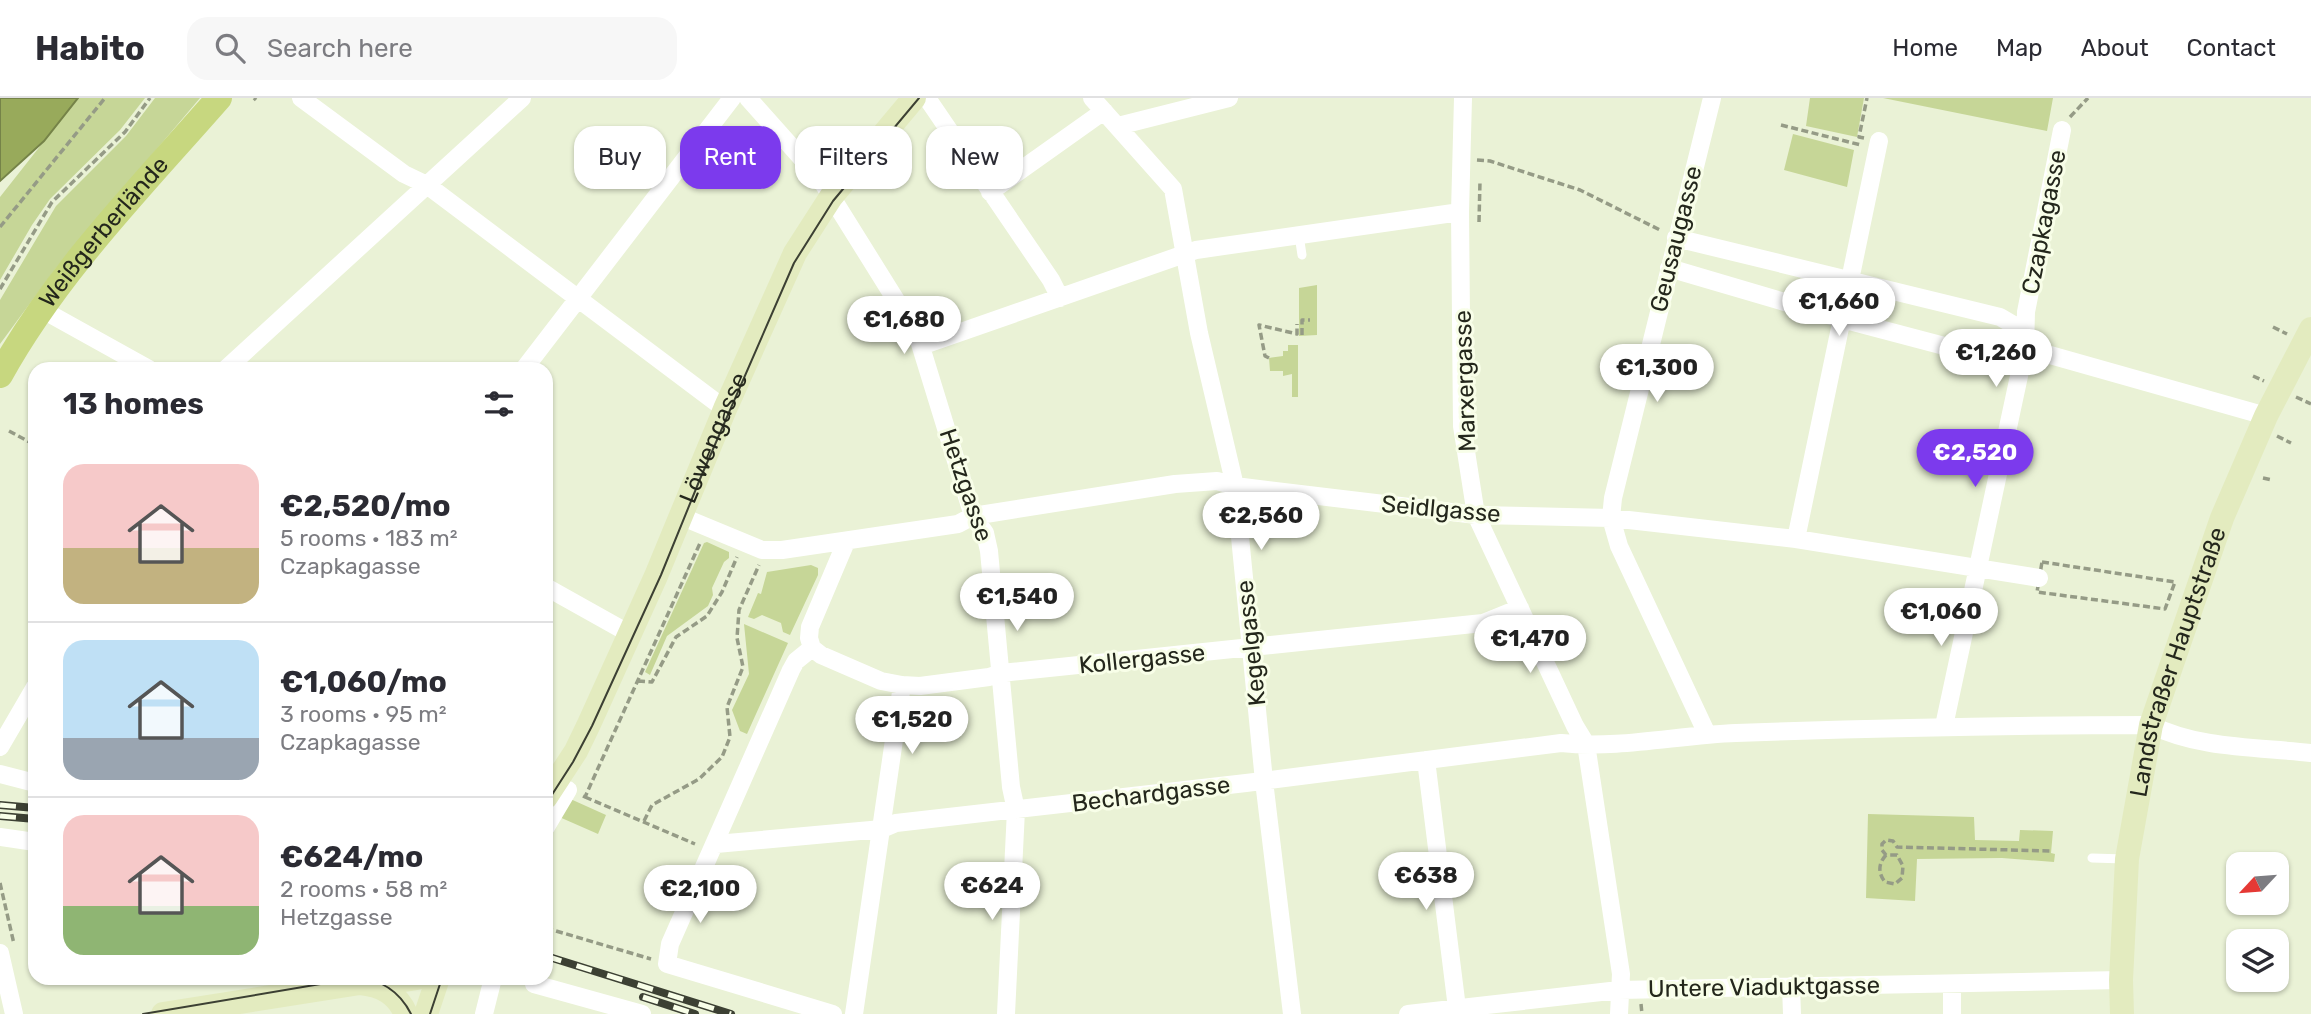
<!DOCTYPE html>
<meta charset="utf-8">
<style>
:root{--surface:#fff;--page:#f7f7f7;--text:#2b2b33;--muted:#7c7c81;--line:#e1e1e2;--accent:#7c3aed}
body{margin:0;font-family:Rubik,sans-serif;background:var(--page);color:var(--text);height:100vh;display:flex;flex-direction:column;font-size:26px;white-space:nowrap}
*{box-sizing:border-box;margin:0}
p{font-size:23px;color:var(--muted)}
.icon{flex:none;width:38px;height:38px;fill:none;stroke:currentColor;stroke-width:2;stroke-linecap:round;stroke-linejoin:round}
.map{position:relative;flex:1;overflow:hidden}
.panel{position:absolute;left:28px;top:264px;width:525px;height:623px;display:flex;flex-direction:column;background:var(--surface);border-radius:21px;box-shadow:0 2px 5px #0004}
.panel>*{flex:none}
.banner{position:absolute;left:574px;top:28px;width:665px;height:63px;display:flex;gap:14px}
.needle{width:46px;rotate:244deg}
.controls{position:absolute;left:2226px;top:754px;display:grid;gap:14px}
.controls a{display:grid;place-items:center;width:63px;height:63px;border-radius:14px;background:var(--surface);box-shadow:0 2px 5px #0004;font-size:35px}
.price{position:absolute;translate:-50% -60px;padding:0 16px;border-radius:24px;background:#fff;color:#222;font-size:23px;line-height:46px;filter:drop-shadow(0 2px 4px #0008)}
.price::after{content:'';position:absolute;left:50%;top:42px;width:21px;height:16px;margin-left:-10px;background:inherit;clip-path:polygon(0 0,100% 0,50% 100%)}
.price.on{background:var(--accent);color:#fff}
ul{padding:0;list-style:none}
li{display:flex;align-items:center;gap:21px;height:175px;padding:0 35px}
li+li{border-top:2px solid var(--line)}
li span{display:grid;place-items:center;flex:none;width:196px;height:140px;border-radius:21px;color:#555}
li>.icon{margin-inline-start:auto}
span .icon{width:84px;height:84px;fill:#fffc;stroke-width:1}
li b{font-size:30px}
h2{display:flex;justify-content:space-between;align-items:center;height:84px;padding:0 35px;font-size:30px}
.tag{padding:0 24px;border-radius:21px;background:var(--surface);box-shadow:0 2px 5px #0004;font-size:24px;line-height:63px}
.tag.on{background:var(--accent);color:#fff}
header{display:flex;align-items:center;gap:42px;box-sizing:border-box;height:98px;padding:0 35px;background:var(--surface);border-bottom:2px solid var(--line)}
header strong{font-size:33px}
nav{display:flex;gap:38px;margin-inline-start:auto;font-size:24px}
.search{width:490px;height:63px;background:var(--page);display:flex;align-items:center;gap:18px;box-sizing:border-box;padding:0 24px;border-radius:21px;color:var(--muted);font-size:26px}
.map>svg:first-child{display:block}
</style>
<header>
<strong>Habito</strong>
<div class="search"><svg class="icon" aria-label="search" viewBox="0 0 24 24"><circle cx="10" cy="10" r="6"/><path d="M15 15l6 6"/></svg>Search here</div>
<nav><a>Home</a><a>Map</a><a>About</a><a>Contact</a></nav>
</header>
<div class="map">
<svg width="2311" height="916" viewBox="0 0 2311 916">
<rect width="100%" height="100%" fill="#eaf2d6"/>
<path fill="#c6d697" d="M78,0H145L120,32L50,101L32,127L0,182V99Z
M155,0H200L56,170L0,246V202L56,108L126,38Z
M1810,0H1864L1857,39L1806,28Z
M1883,0H2053L2047,33Z
M1793,36L1854,52L1847,89L1784,72Z
M1317,187V237L1299,238V190Z
M1288,247H1298V299H1292V276L1283,278V273H1270L1269,260L1283,258V253H1288Z
M707,444L729,454V460L724,464L712,490L713,497L708,508L667,538L650,577L645,574L704,445Z
M811,467L818,470V477L790,537L783,534L781,525L762,517L754,521L748,519L758,495L761,496L767,474Z
M744,526L788,545L747,636L740,633L732,612L749,576Z
M566,699L606,717L598,736L557,718Z
M1868,716L1974,719L1975,742L2019,743L2020,732L2053,733L2051,755L2055,756L2054,764L2002,760L1917,761L1915,803L1866,800Z"/>
<path fill="#98aa5b" stroke="#758348" stroke-width="2" d="M0,0H78L44,43L0,83Z"/>
<g fill="none" stroke-linecap="round" stroke-linejoin="round">
<path stroke="#959b86" stroke-width="3.5" stroke-dasharray="7 3.5" stroke-linecap="butt" d="M254,0L256,2
M2070,19L2088,0
M1781,27L1861,47
M1864,40L1859,39L1867,0
M1477,62L1490,63L1580,92L1662,133
M1479,124L1480,83
M0,129L105,0
M0,191L52,104L125,34L150,0
M2273,229L2287,236
M1302,237V222H1310
M1269,260L1265,258L1259,227L1297,236V226
M2253,278L2264,283
M2296,299L2311,306
M9,333L35,347
M2277,338L2291,345
M2263,380L2272,382
M2042,464L2175,484L2165,511L2037,494Z
M638,583L652,584L676,539L707,518L722,494L737,459
M583,698L585,699L701,443
M585,699L695,746
M644,723L652,707L699,681L722,659L730,639L727,609L743,569L737,540L739,512L759,467
M1886,757C1878,766 1878,775 1885,784L1895,786L1902,780L1903,768L1897,757H1886L1882,752V746L1886,742L1893,743L1897,749L2051,753
M0,785L14,846
M546,830L651,861
M1641,906L1642,916"/>
<path stroke="#fff" stroke-width="9" d="M1299,137L1302,157
M2092,760L2125,761"/>
<path stroke="#fff" stroke-width="18" d="M301,0L404,76L427,87L725,311
M748,0L821,82L917,236L973,418L985,435L989,453L1011,689L1016,712L1006,916
M927,0L1051,182L1060,200
M1092,0L1173,91L1199,235L1235,388L1264,683L1292,916
M1463,0L1460,114L1462,328L1476,417L1575,628L1586,646L1621,876L1619,916
M1118,28L1229,0
M990,94L1104,13
M1676,140L2000,219L2017,229L2024,246
M1669,170L1842,221L2020,268
M41,211L149,271
M921,248L1196,152L1460,114
M2025,250L2266,318
M226,271L522,0
M524,271L732,0
M680,418L762,452H782L958,426L973,418L1175,386L1217,383L1235,388L1476,417L1611,420L1796,441L2039,480
M1796,441L1879,43
M546,489L630,536
M812,550L821,557L881,583L902,587L920,588L989,579L1001,575L1483,525L1520,510
M812,550L796,563L791,572L670,846L667,866L833,916
M812,550L809,540L810,529L846,444
M1944,628L2025,250L2026,214L2062,32
M1707,636L1619,448L1611,420L1613,400L1712,0
M0,649L35,589
M1426,662L1457,910
M0,676L35,685
M546,729L568,692
M0,739L35,744
M716,746L882,731L896,725L1246,685L1561,645C1620,651 1678,637 1736,635C1875,630 2013,627 2151,627C2199,651 2258,649 2311,655
M0,855L14,916
M534,886L642,916
M1952,886V916
M1791,888L1792,916
M484,916L493,880
M854,916L902,587
M1408,916L1619,892L2121,882"/>
<g stroke="#e3ebbf" stroke-width="24">
<path id="s1" d="M546,699L576,653L589,626L656,478L725,311L795,155L831,99L914,0"/>
<path d="M373,887L417,880"/>
<path d="M163,916L360,885C382,887 397,896 406,916"/>
<path d="M426,916L438,880"/>
<path id="s2" d="M2122,916L2121,882L2127,761L2151,627L2222,420L2266,318L2311,231"/>
</g>
<path stroke="#c7d77f" stroke-width="26" id="s3" d="M0,277C57,174 142,88 219,0"/>
<path stroke="#3c4033" stroke-width="2" d="M546,706L573,664L592,628L661,477L700,381L794,165L833,103L919,0
M143,916L356,880C381,881 400,894 411,916
M430,916L442,880"/>
<g stroke="#3c4033" stroke-width="8">
<path id="rail" d="M0,707L35,710
M0,718L35,721
M546,858L731,916
M643,899L695,916"/>
</g>
<use href="#rail" stroke="#f8fee8" stroke-width="5" stroke-dasharray="16" stroke-linecap="butt"/>
</g>
<g text-anchor="middle" dominant-baseline="central" stroke-width="6" stroke-linejoin="round" paint-order="stroke">
<g font-size="24" fill="#24271c" stroke="#f8fee8">
<text transform="translate(2044 124) rotate(-79)">Czapkagasse</text>
<text stroke="none"><textPath href="#s3" startOffset="177">Weißgerberlände</textPath></text>
<text transform="translate(1676 141) rotate(-76)">Geusaugasse</text>
<text transform="translate(1465 283) rotate(-92)">Marxergasse</text>
<text stroke="none"><textPath href="#s1" startOffset="397">Löwengasse</textPath></text>
<text transform="translate(966 387) rotate(71)">Hetzgasse</text>
<text transform="translate(1441 411) rotate(5)">Seidlgasse</text>
<text transform="translate(1251 545) rotate(-96)">Kegelgasse</text>
<text transform="translate(1142 561) rotate(-6)">Kollergasse</text>
<text stroke="none"><textPath href="#s2" startOffset="359">Landstraßer Hauptstraße</textPath></text>
<text transform="translate(1151 696) rotate(-7)">Bechardgasse</text>
<text transform="translate(1764 889) rotate(-1)">Untere Viaduktgasse</text>
</g>
</g>
</svg>
<div class="controls">
<a><svg class="needle" viewBox="-14 -14 28 28"><path d="M0-13l5 13h-10z" fill="#e53935"/><path d="M0 13l5-13h-10z" fill="#7c7c81"/></svg></a>
<a><svg class="icon" aria-label="layers" viewBox="0 0 24 24"><path d="M12 4l9 5-9 5-9-5zM3 14l9 5 9-5"/></svg></a>
</div>
<b class="price" style="left:1839px;top:240px">€1,660</b>
<b class="price" style="left:904px;top:258px">€1,680</b>
<b class="price" style="left:1996px;top:291px">€1,260</b>
<b class="price" style="left:1657px;top:306px">€1,300</b>
<b class="price on" style="left:1975px;top:391px">€2,520</b>
<b class="price" style="left:1261px;top:454px">€2,560</b>
<b class="price" style="left:1017px;top:535px">€1,540</b>
<b class="price" style="left:1941px;top:550px">€1,060</b>
<b class="price" style="left:1530px;top:577px">€1,470</b>
<b class="price" style="left:912px;top:658px">€1,520</b>
<b class="price" style="left:1426px;top:814px">€638</b>
<b class="price" style="left:992px;top:824px">€624</b>
<b class="price" style="left:700px;top:827px">€2,100</b>
<div class="banner">
<a class="tag">Buy</a>
<a class="tag on">Rent</a>
<a class="tag">Filters</a>
<a class="tag">New</a>
</div>
<section class="panel">
<h2>13 homes<svg class="icon" aria-label="filters" viewBox="0 0 24 24"><path d="M4 7h16M4 17h16"/><circle cx="9" cy="7" r="2"/><circle cx="15" cy="17" r="2"/></svg></h2>
<ul>
<li><span style="background:linear-gradient(#f6c9c9 60%,#c2b280 0)"><svg class="icon" aria-label="home" viewBox="0 0 24 24"><path d="M3 11l9-7 9 7M6 9v11h12V9"/></svg></span><div><b>€2,520/mo</b><p>5 rooms · 183 m²</p><p>Czapkagasse</p></div></li>
<li><span style="background:linear-gradient(#bfe0f5 70%,#9aa5b1 0)"><svg class="icon" aria-label="home" viewBox="0 0 24 24"><path d="M3 11l9-7 9 7M6 9v11h12V9"/></svg></span><div><b>€1,060/mo</b><p>3 rooms · 95 m²</p><p>Czapkagasse</p></div></li>
<li><span style="background:linear-gradient(#f6c9c9 65%,#8fb573 0)"><svg class="icon" aria-label="home" viewBox="0 0 24 24"><path d="M3 11l9-7 9 7M6 9v11h12V9"/></svg></span><div><b>€624/mo</b><p>2 rooms · 58 m²</p><p>Hetzgasse</p></div></li>
</ul>
</section>
</div>
